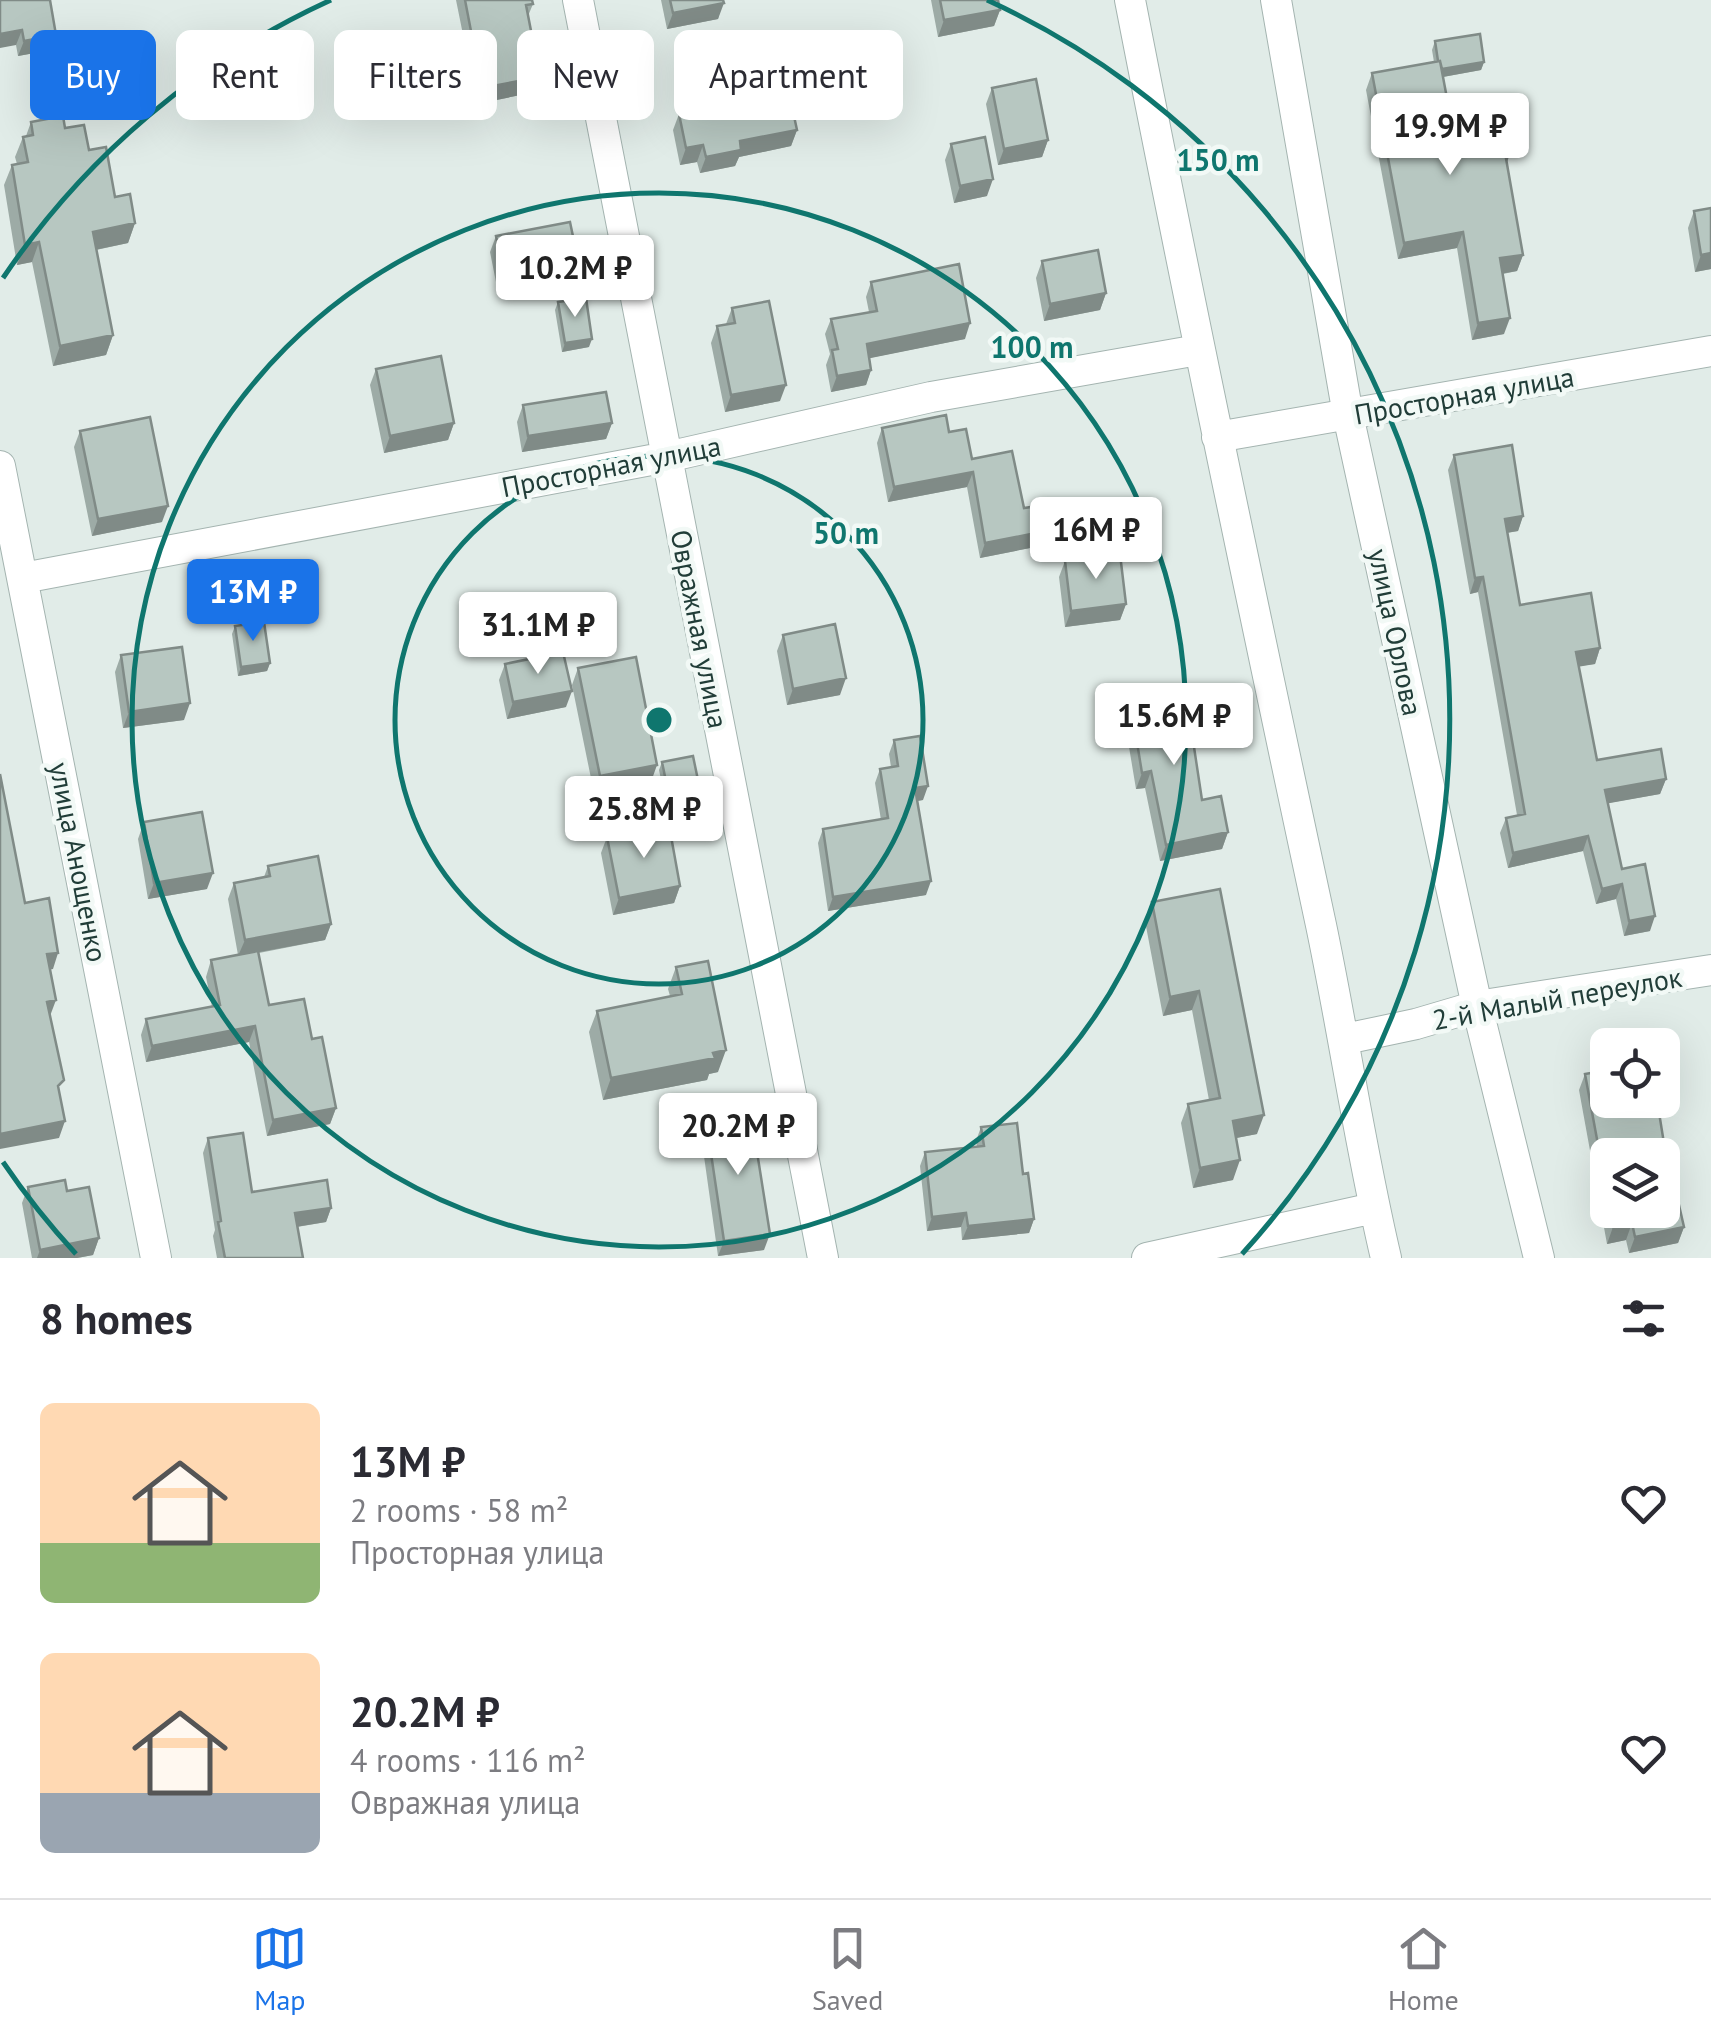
<!DOCTYPE html>
<meta charset="utf-8">
<style>
:root{--surface:#fff;--page:#f2f2f3;--text:#2b2b33;--muted:#7c7c81;--line:#e1e1e2;--accent:#1a73e8}
body{margin:0;font-family:"PT Sans",sans-serif;background:var(--page);color:var(--text);height:100vh;display:flex;flex-direction:column;font-size:38px;white-space:nowrap}
*{box-sizing:border-box;margin:0}
p{font-size:32px;color:var(--muted)}
.icon{flex:none;width:55px;height:55px;fill:none;stroke:currentColor;stroke-width:2;stroke-linecap:round;stroke-linejoin:round}
.map{position:relative;height:1258px;overflow:hidden}
.details{display:flex;flex-direction:column;background:var(--surface);flex:1}
.details>*{flex:none}
.guide{position:absolute;left:30px;top:30px;width:1000px;height:90px;display:flex;gap:20px}
.buttons{position:absolute;left:1590px;top:1028px;display:grid;gap:20px}
.buttons a{display:grid;place-items:center;width:90px;height:90px;border-radius:15px;background:var(--surface);box-shadow:0 10px 40px #0002;font-size:50px}
.price{position:absolute;translate:-50% -85px;padding:0 22px;border-radius:10px;background:#fff;color:#222;font-size:32px;line-height:65px;filter:drop-shadow(0 2px 5px #0008)}
.price::after{content:'';position:absolute;left:50%;top:60px;width:30px;height:22px;margin-left:-15px;background:inherit;clip-path:polygon(0 0,100% 0,50% 100%)}
.price.on{background:var(--accent);color:#fff}
ul{padding:0;list-style:none}
li{display:flex;align-items:center;gap:30px;height:250px;padding:0 40px}
li span{display:grid;place-items:center;flex:none;width:280px;height:200px;border-radius:15px;color:#555}
li>.icon{margin-inline-start:auto}
span .icon{width:120px;height:120px;fill:#fffc;stroke-width:1}
li b{font-size:42px}
h2{display:flex;justify-content:space-between;align-items:center;height:120px;padding:0 40px;font-size:42px}
.chip{padding:0 35px;border-radius:15px;background:var(--surface);box-shadow:0 10px 40px #0002;font-size:35px;line-height:90px}
.chip.on{background:var(--accent);color:#fff}
.tabs{display:flex;justify-content:space-around;align-items:center;height:140px;border-top:2px solid var(--line);background:var(--surface);font-size:28px;color:var(--muted)}
.tabs a{display:grid;justify-items:center;gap:5px}
.tabs .on{color:var(--accent)}
.map>svg:first-child{display:block}
</style>
<div class="map">
<svg width="1711" height="1258" viewBox="0 0 1711 1258">
<rect width="100%" height="100%" fill="#e1ece8"/>
<g fill="none" stroke-linecap="round" stroke-linejoin="round">
<g stroke="#a4b4b0" stroke-width="32">
<path id="minor" d="M578,0L823,1258
M1130,0C1190,309 1255,617 1321,925C1344,1035 1360,1148 1386,1258
M1276,0L1348,415L1477,1006L1539,1258
M1217,437L1711,351
M0,466L156,1258
M23,578L667,457L931,397L1198,350
M1345,1039L1416,1024L1477,1006L1711,970
M1147,1258L1374,1208"/>
</g>
<use href="#minor" stroke="#fff" stroke-width="30"/>
</g>
<path fill="#9daba6" fill-rule="evenodd" d="M0,0L51,50L18,56L16,45Z
M456,0H532L533,4L528,16L540,77L535,92L477,104Z
M661,0H723L718,19L667,29Z
M931,0H998L1000,10L994,26L938,37Z
M1435,41L1484,62L1481,70L1443,77L1452,125L1506,162L1523,255L1517,271L1503,274L1504,334L1472,340L1457,248L1398,259L1366,90L1372,73L1434,62L1432,50Z
M760,85L797,130L791,146L739,157L735,166L700,173L697,162L680,165L673,130L679,114L755,99Z
M992,88L1048,140L1042,157L998,165L986,104Z
M31,122L65,128L89,150L115,197L135,223L128,243L96,250L113,335L106,355L53,366L32,262L17,265L4,185L12,165L17,164L15,157L23,137L26,136Z
M951,144L987,196L954,203L945,160Z
M1694,211L1711,269L1695,272L1688,228Z
M496,236L573,282L499,297L490,252Z
M1042,261L1106,293L1100,310L1044,321L1036,278Z
M871,282L965,339L869,358L871,370L866,385L831,392L826,365L830,354L825,334L831,319L869,312L866,297Z
M558,302L589,347L562,352L555,310Z
M732,308L780,401L725,412L711,343L717,326L726,324Z
M376,369L454,423L448,440L384,453L370,385Z
M523,405L612,423L606,439L522,452L517,422Z
M882,428L972,459L1024,508L1036,533L1030,548L980,558L967,487L888,502L877,443Z
M80,431L162,522L92,536L74,447Z
M1454,455L1523,516L1518,531L1507,533L1520,605L1600,648L1595,664L1579,666L1597,760L1666,779L1660,794L1608,803L1622,869L1650,931L1624,936L1616,899L1596,904L1583,851L1508,868L1500,833L1506,818L1517,815L1478,592L1470,594L1448,470Z
M1065,561L1126,604L1120,620L1065,627L1059,577Z
M235,626L270,663L267,671L238,676L232,634Z
M783,635L840,695L787,705L777,651Z
M121,655L184,720L123,728L115,672Z
M505,664L566,707L507,719L499,680Z
M578,668L651,782L594,793L572,685Z
M1120,705L1202,800L1228,832L1222,849L1160,861L1145,788L1136,789L1129,747L1119,748L1114,722Z
M894,740L923,800L917,801L926,895L828,911L818,843L823,829L881,820L875,783L880,769L891,767L889,754Z
M662,762L699,785L696,793L665,799L659,770Z
M144,822L207,889L148,899L138,839Z
M607,837L680,886L674,903L613,915L601,853Z
M268,866L331,924L325,940L259,953L269,1005L312,1039L336,1108L330,1124L267,1136L249,1042L146,1062L141,1035L146,1019L212,1007L206,977L211,960L238,955L228,899L234,883L264,877Z
M1220,889L1257,1134L1236,1138L1233,1180L1193,1188L1181,1123L1188,1104L1209,1100L1192,1010L1163,1016L1145,921L1152,902Z
M676,967L718,1072L709,1074L707,1080L603,1100L589,1032L597,1011L670,996L668,989Z
M1608,1070V1100H1657L1672,1193L1676,1192L1684,1227L1678,1243L1629,1253L1626,1240L1607,1244L1579,1090L1585,1074ZM1608,1155H1662V1210H1608Z
M706,1120L764,1250L718,1256L701,1135Z
M981,1127L1023,1174L1034,1219L1029,1233L962,1240L961,1227L927,1231L920,1166L925,1152L977,1147L976,1141Z
M208,1138L252,1192L331,1208L326,1222L297,1227L303,1258H217L213,1236L215,1230L203,1153Z
M28,1187L67,1191L99,1238L93,1255L77,1258H32L22,1203Z"/>
<path fill="#808b87" d="M724,3L718,19L667,29L673,13Z
M1000,10L994,26L938,37L944,20Z
M22,30L16,45L0,48V34Z
M56,35L51,50L18,56L24,41Z
M1484,62L1481,70L1437,78L1440,69Z
M540,77L535,92L477,104L482,88Z
M797,130L791,146L739,157L735,166L700,173L706,157L740,141Z
M1048,140L1042,157L998,165L1004,149Z
M703,145L697,162L680,165L686,148Z
M1513,146L1507,162L1504,147Z
M993,179L987,196L954,203L960,186Z
M135,223L128,243L85,252L93,232Z
M1463,232L1457,248L1398,259L1404,243Z
M39,242L32,262L17,265L25,245Z
M1711,253V269L1695,272L1701,255Z
M1523,255L1517,271L1494,275L1500,258Z
M579,265L573,282L499,297L505,280Z
M1106,293L1100,310L1044,321L1050,304Z
M1510,318L1504,334L1472,340L1478,323Z
M970,323L965,339L861,360L867,344Z
M113,335L106,355L53,366L60,346Z
M592,339L589,347L562,352L565,343Z
M871,370L866,385L831,392L837,376Z
M786,385L780,401L725,412L731,395Z
M454,423L448,440L384,453L390,436Z
M612,423L606,439L522,452L528,436Z
M973,472L967,487L888,502L894,487Z
M168,506L162,522L92,536L98,519Z
M1523,516L1518,531L1499,534L1505,519Z
M1036,533L1030,548L980,558L985,543Z
M1483,577L1478,592L1470,594L1475,578Z
M1126,604L1120,620L1065,627L1071,611Z
M1600,648L1595,664L1571,668L1576,652Z
M270,663L267,671L238,676L241,667Z
M846,678L840,695L787,705L793,689Z
M572,691L566,707L507,719L513,702Z
M190,703L184,720L123,728L129,712Z
M1135,730L1129,747L1119,748L1125,732Z
M657,765L651,782L594,793L600,776Z
M1151,771L1145,788L1136,789L1142,773Z
M1666,779L1660,794L1599,805L1605,790Z
M699,785L696,793L665,799L668,791Z
M928,786L923,800L910,802L915,788Z
M1228,832L1222,849L1160,861L1166,845Z
M1588,836L1583,851L1508,868L1513,853Z
M213,873L207,889L148,899L154,883Z
M931,881L926,895L828,911L833,897Z
M1622,884L1616,899L1596,904L1602,889Z
M680,886L674,903L613,915L619,898Z
M1655,916L1650,931L1624,936L1629,921Z
M331,924L325,940L238,956L245,940Z
M58,953L53,969L42,971L47,954Z
M1199,991L1192,1010L1163,1016L1170,997Z
M56,1000L50,1016L47,1002Z
M255,1026L249,1042L146,1062L152,1046Z
M726,1050L718,1072L709,1074L707,1080L603,1100L611,1078Z
M336,1108L330,1124L267,1136L273,1120Z
M1264,1115L1257,1134L1226,1140L1233,1121Z
M65,1121L59,1138L0,1149V1134Z
M1240,1160L1233,1180L1193,1188L1200,1168Z
M331,1208L326,1222L289,1228L295,1213Z
M966,1213L961,1227L927,1231L932,1217Z
M1034,1219L1029,1233L962,1240L968,1226Z
M1632,1223L1626,1240L1607,1244L1613,1227Z
M1684,1227L1678,1243L1629,1253L1635,1237Z
M770,1234L764,1250L718,1256L724,1241Z
M99,1238L93,1255L77,1258H37L40,1250Z"/>
<path fill="#b7c7c1" stroke="#808b87" stroke-width="2.5" d="M0,0H50L56,35L24,41L22,30L0,34Z
M465,0H532L533,4L526,5L540,77L482,88Z
M670,0H723L724,3L673,13Z
M940,0H998L1000,10L944,20Z
M1480,34L1484,62L1442,69L1440,61H1438L1435,41Z
M1440,61L1452,125L1507,116L1513,146L1504,147L1523,255L1500,258L1510,318L1478,323L1463,232L1404,243L1372,73Z
M786,79L797,130L740,141L741,150L706,157L703,145L686,148L679,114L762,97L760,85Z
M1036,79L1048,140L1004,149L992,88Z
M63,116L65,128L84,125L89,150L106,147L115,197L130,194L135,223L93,232L113,335L60,346L39,242L25,245L12,165L28,162L23,137L33,135L31,122Z
M985,137L993,179L960,186L951,144Z
M1711,208V253L1701,255L1694,211Z
M570,222L579,265L505,280L496,236Z
M1098,250L1106,293L1050,304L1042,261Z
M959,264L970,323L867,344L871,370L837,376L832,350L838,349L831,319L877,311L871,282Z
M586,298L592,339L565,343L558,302Z
M769,301L786,385L731,395L717,326L735,323L732,308Z
M441,356L454,423L390,436L376,369Z
M606,392L612,423L528,436L523,405Z
M946,415L949,432L966,429L972,459L1012,451L1024,508L1031,507L1036,533L985,543L973,472L894,487L882,428Z
M150,417L168,506L98,519L80,431Z
M1512,445L1523,516L1505,519L1520,605L1591,593L1600,648L1576,652L1597,760L1661,749L1666,779L1605,790L1622,869L1645,864L1655,916L1629,921L1622,884L1602,889L1588,836L1513,853L1506,818L1525,814L1483,577L1475,578L1454,455Z
M1120,554L1126,604L1071,611L1065,561Z
M264,622L270,663L241,667L235,626Z
M835,624L846,678L793,689L783,635Z
M182,647L190,703L129,712L121,655Z
M563,652L572,691L513,702L505,664Z
M636,657L657,765L600,776L578,668Z
M1186,694L1202,800L1221,796L1228,832L1166,845L1151,771L1142,773L1135,730L1125,732L1120,705Z
M920,736L928,786L915,788L931,881L833,897L823,829L888,818L880,769L898,766L894,740Z
M693,756L699,785L668,791L662,762Z
M0,774L25,903L49,898L58,953L47,954L56,1000L47,1002L64,1080L58,1086L65,1121L0,1134Z
M202,812L213,873L154,883L144,822Z
M669,825L680,886L619,898L607,837Z
M318,856L331,924L245,940L234,883L270,876L268,866Z
M1220,889L1264,1115L1233,1121L1240,1160L1200,1168L1188,1104L1220,1098L1199,991L1170,997L1152,902Z
M258,951L269,1005L304,999L312,1039L322,1037L336,1108L273,1120L255,1026L152,1046L146,1019L220,1005L211,960Z
M708,961L726,1050L713,1053L715,1058L611,1078L597,1011L682,994L676,967Z
M1608,1070V1100H1657L1672,1193L1676,1192L1684,1227L1635,1237L1632,1223L1613,1227L1609,1210H1662V1155H1608V1199L1585,1074Z
M751,1114L770,1234L724,1241L706,1120Z
M1017,1123L1023,1174L1028,1173L1034,1219L968,1226L966,1213L932,1217L925,1152L984,1146L981,1127Z
M243,1133L252,1192L327,1180L331,1208L295,1213L303,1258H225L218,1222L221,1221L208,1138Z
M65,1180L67,1191L89,1187L99,1238L40,1250L28,1187Z"/>
<g fill="none" stroke="#0f766e" stroke-width="5">
<circle cx="659" cy="720" r="264"/>
<circle cx="659" cy="720" r="527"/>
<path d="M76 1254A791 791 0 0 1 3 1162M3 278A791 791 0 0 1 331 0M987 0A791 791 0 0 1 1242 1254"/>
</g>
<g text-anchor="middle" dominant-baseline="central" stroke-width="9" stroke-linejoin="round" paint-order="stroke">
<g font-size="28" fill="#213d38" stroke="#f2f9f6">
<text transform="translate(1464 395) rotate(-10)">Просторная улица</text>
<text transform="translate(611 466) rotate(-11)">Просторная улица</text>
<text transform="translate(700 629) rotate(79)">Овражная улица</text>
<text transform="translate(1396 632) rotate(78)">улица Орлова</text>
<text transform="translate(79 862) rotate(79)">улица Анощенко</text>
<text transform="translate(1557 998) rotate(-10)">2-й Малый переулок</text>
</g>
</g>
<circle cx="659" cy="720" r="15" fill="#0f766e" stroke="#f2f9f6" stroke-width="5"/>
<g font-size="30" text-anchor="middle" font-weight="bold" fill="#0f766e" stroke="#f2f9f6" stroke-width="9" stroke-linejoin="round" paint-order="stroke">
<text x="1218" y="171">150 m</text>
<text x="1032" y="358">100 m</text>
<text x="846" y="544">50 m</text>
</g>
</svg>
<div class="buttons">
<a><svg class="icon" aria-label="locate" viewBox="0 0 24 24"><circle cx="12" cy="12" r="6"/><path d="M12 2v4M12 18v4M2 12h4M18 12h4"/></svg></a>
<a><svg class="icon" aria-label="layers" viewBox="0 0 24 24"><path d="M12 4l9 5-9 5-9-5zM3 14l9 5 9-5"/></svg></a>
</div>
<b class="price" style="left:1450px;top:178px">19.9M ₽</b>
<b class="price" style="left:575px;top:320px">10.2M ₽</b>
<b class="price" style="left:1096px;top:582px">16M ₽</b>
<b class="price on" style="left:253px;top:644px">13M ₽</b>
<b class="price" style="left:538px;top:677px">31.1M ₽</b>
<b class="price" style="left:1174px;top:768px">15.6M ₽</b>
<b class="price" style="left:644px;top:861px">25.8M ₽</b>
<b class="price" style="left:738px;top:1178px">20.2M ₽</b>
<div class="guide">
<a class="chip on">Buy</a>
<a class="chip">Rent</a>
<a class="chip">Filters</a>
<a class="chip">New</a>
<a class="chip">Apartment</a>
</div>
</div>
<section class="details">
<h2>8 homes<svg class="icon" aria-label="filters" viewBox="0 0 24 24"><path d="M4 7h16M4 17h16"/><circle cx="9" cy="7" r="2"/><circle cx="15" cy="17" r="2"/></svg></h2>
<ul>
<li><span style="background:linear-gradient(#ffd9b3 70%,#8fb573 0)"><svg class="icon" aria-label="home" viewBox="0 0 24 24"><path d="M3 11l9-7 9 7M6 9v11h12V9"/></svg></span><div><b>13M ₽</b><p>2 rooms · 58 m²</p><p>Просторная улица</p></div><svg class="icon" aria-label="heart" viewBox="0 0 24 24"><path d="M12 20l-8-8c-3-5 5-10 8-4 3-6 11-1 8 4z"/></svg></li>
<li><span style="background:linear-gradient(#ffd9b3 70%,#9aa5b1 0)"><svg class="icon" aria-label="home" viewBox="0 0 24 24"><path d="M3 11l9-7 9 7M6 9v11h12V9"/></svg></span><div><b>20.2M ₽</b><p>4 rooms · 116 m²</p><p>Овражная улица</p></div><svg class="icon" aria-label="heart" viewBox="0 0 24 24"><path d="M12 20l-8-8c-3-5 5-10 8-4 3-6 11-1 8 4z"/></svg></li>
</ul>
</section>
<nav class="tabs">
<a class="on"><svg class="icon" aria-label="map" viewBox="0 0 24 24"><path d="M3 6l6-2 6 2 6-2v14l-6 2-6-2-6 2zM9 4v14M15 6v14"/></svg>Map</a>
<a><svg class="icon" aria-label="saved" viewBox="0 0 24 24"><path d="M7 4h10v16l-5-4-5 4z"/></svg>Saved</a>
<a><svg class="icon" aria-label="home" viewBox="0 0 24 24"><path d="M3 11l9-7 9 7M6 9v11h12V9"/></svg>Home</a>
</nav>
